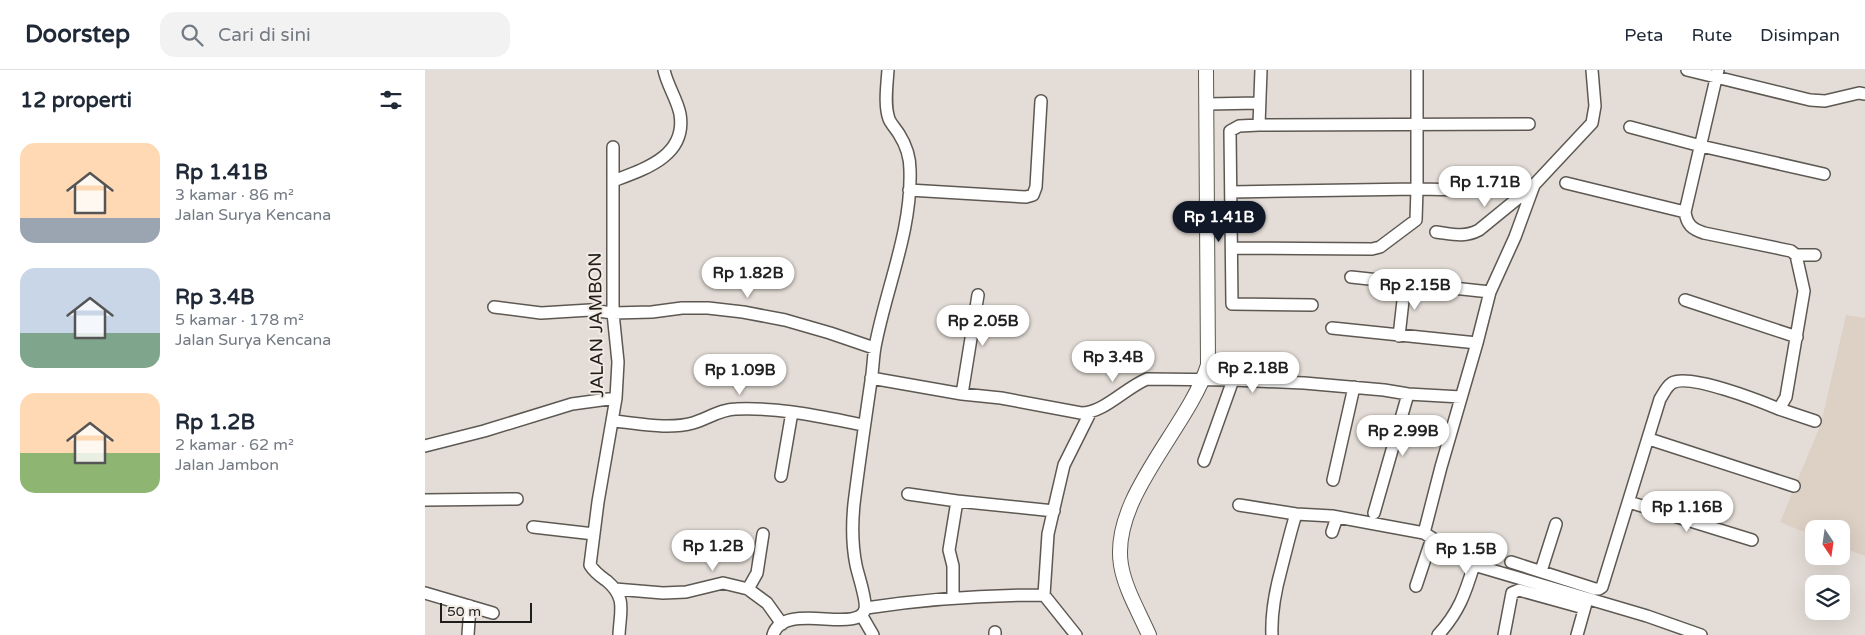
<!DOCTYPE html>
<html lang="id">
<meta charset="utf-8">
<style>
:root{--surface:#fff;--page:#f2f2f3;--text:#1f2937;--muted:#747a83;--line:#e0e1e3;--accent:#111827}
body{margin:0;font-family:"Varela Round",sans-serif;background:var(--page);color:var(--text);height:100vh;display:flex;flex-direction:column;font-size:19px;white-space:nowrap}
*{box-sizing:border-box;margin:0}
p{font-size:16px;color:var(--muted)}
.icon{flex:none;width:28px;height:28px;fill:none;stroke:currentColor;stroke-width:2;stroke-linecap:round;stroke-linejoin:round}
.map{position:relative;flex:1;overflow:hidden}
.sheet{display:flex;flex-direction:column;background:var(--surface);width:425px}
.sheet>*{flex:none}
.needle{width:32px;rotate:167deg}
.controls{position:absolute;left:1380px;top:450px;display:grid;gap:10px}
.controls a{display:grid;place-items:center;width:45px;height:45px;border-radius:10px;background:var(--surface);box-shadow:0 5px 20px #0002;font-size:25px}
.scale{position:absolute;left:15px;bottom:12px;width:92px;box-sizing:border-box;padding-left:5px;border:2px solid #201e1b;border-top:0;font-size:14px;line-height:18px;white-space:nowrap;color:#201e1b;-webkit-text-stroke:4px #f1ebe4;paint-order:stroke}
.price{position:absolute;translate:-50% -42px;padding:0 11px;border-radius:18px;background:#fff;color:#222;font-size:16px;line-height:32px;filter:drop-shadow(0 1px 2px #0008)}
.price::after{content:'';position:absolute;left:50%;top:30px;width:15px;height:11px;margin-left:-8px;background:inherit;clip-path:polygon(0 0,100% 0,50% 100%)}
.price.on{background:var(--accent);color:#fff}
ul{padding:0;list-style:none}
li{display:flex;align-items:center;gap:15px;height:125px;padding:0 20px}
li span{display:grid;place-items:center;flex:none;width:140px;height:100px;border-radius:15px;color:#555}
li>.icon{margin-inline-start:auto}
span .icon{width:60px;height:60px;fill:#fffc;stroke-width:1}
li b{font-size:21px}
h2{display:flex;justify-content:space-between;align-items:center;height:60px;padding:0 20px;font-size:21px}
header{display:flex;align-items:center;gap:30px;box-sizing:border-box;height:70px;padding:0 25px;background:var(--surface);border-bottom:1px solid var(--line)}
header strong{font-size:24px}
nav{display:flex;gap:28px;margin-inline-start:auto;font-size:18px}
.search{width:350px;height:45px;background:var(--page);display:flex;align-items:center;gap:12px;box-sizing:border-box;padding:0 18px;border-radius:15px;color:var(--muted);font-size:19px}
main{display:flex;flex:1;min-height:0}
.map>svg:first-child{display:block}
</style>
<header>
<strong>Doorstep</strong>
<div class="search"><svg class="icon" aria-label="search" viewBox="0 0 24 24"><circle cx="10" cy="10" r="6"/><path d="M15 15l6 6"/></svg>Cari di sini</div>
<nav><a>Peta</a><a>Rute</a><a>Disimpan</a></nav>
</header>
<main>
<section class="sheet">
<h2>12 properti<svg class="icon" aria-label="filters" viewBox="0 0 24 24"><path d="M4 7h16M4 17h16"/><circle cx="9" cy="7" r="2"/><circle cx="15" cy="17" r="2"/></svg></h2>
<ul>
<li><span style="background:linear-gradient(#ffd9b3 75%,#9aa5b1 0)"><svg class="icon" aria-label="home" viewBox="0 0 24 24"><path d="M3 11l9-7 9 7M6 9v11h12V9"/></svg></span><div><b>Rp 1.41B</b><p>3 kamar · 86 m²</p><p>Jalan Surya Kencana</p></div></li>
<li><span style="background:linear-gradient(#c9d6e8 65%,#7fa58c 0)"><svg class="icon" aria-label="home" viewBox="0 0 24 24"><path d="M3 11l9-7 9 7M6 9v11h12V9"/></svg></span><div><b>Rp 3.4B</b><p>5 kamar · 178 m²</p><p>Jalan Surya Kencana</p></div></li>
<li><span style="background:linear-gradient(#ffd9b3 60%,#8fb573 0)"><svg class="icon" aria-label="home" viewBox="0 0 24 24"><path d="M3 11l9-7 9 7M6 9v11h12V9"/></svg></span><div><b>Rp 1.2B</b><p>2 kamar · 62 m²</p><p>Jalan Jambon</p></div></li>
</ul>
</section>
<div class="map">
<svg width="1440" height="565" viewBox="0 0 1440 565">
<rect width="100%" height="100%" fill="#e4ddd7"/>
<path fill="#ddd0c5" d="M1421,245L1440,248V486L1416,477V459H1389V466L1355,452L1396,354Z"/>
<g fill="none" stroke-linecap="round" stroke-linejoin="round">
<g stroke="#5d5852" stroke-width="14">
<path id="minor" d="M1262,0L1385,30L1400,31L1434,23L1440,24
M782,34L834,33
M834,55L836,0
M1205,57L1276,76L1399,104
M188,77V111
M1141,113L1260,142
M484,120L601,127L608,125L611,117L616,31
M806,122L992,119V0
M1011,162C1027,164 1039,168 1054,160L1108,116
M807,178L947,179L955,177L991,150L992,119L1043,120
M1371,185H1390
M926,207L1065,222
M1260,230L1372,267
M887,235L807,234L805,61L814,56L834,55L1104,54
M69,237L116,243L165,240L188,243L227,242L257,238H283L318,242L360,250L405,263L449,278
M907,258L1052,273
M974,266L980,213
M446,308L537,324L576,328L656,343C679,343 700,318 722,309L808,310L879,313L959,320L983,324L1036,327
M537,324L553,225
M1354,339L1390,351
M188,351C213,353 242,360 268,353C282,349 296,339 311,339C354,337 397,347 439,355
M1224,369L1369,416
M0,376L59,361L147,334L191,328
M779,391L808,310
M356,406L367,342
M908,410L929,317
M483,424L532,431L629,441
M0,430L92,429
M1204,432L1327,470
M814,435L871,444L907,446L999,463L1049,495L1222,546L1276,565
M949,443L983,324
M108,457L169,464
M907,462L912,447
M999,463L1016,397L1052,273L1065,222L1090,167L1109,115L1167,53L1170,36L1167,0
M1086,492L1170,519H1174L1177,517L1235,329C1239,323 1241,317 1247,313C1264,303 1335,331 1354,339L1361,327L1379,221L1371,185L1366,181L1279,163C1267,159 1262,155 1260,142L1293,0
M1116,501L1131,454
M991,516L1007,468
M190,519L238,523L261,522L298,513L323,519L342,533L357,554
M323,519L332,503L338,464
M0,523L68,543
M528,528V496L524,480L532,431
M441,538C500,529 559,525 619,525
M437,546L448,565
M43,565L45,536
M194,565C195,541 202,528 182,511C175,506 170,503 165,495L173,432L191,328L193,292L188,243V111C220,99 262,86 255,44C252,29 242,15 239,0
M348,565C358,530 434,565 440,539C442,530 433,505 431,495C427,475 427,454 429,434C434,393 440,352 446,311C448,300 448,288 450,277C461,218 487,161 485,100C485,87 481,75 474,64C471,59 466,54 464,49C459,35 462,15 463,0
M570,565V562
M651,565L619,525L623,464L639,395L665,343
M847,565C846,542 850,522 856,500C861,481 865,463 871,444
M1013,565C1034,542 1040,524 1049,495
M1079,565L1087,523L1094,520L1159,538
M1152,565L1161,533"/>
</g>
<g stroke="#5d5852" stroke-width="16">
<path id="tertiary" d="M724,565C714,542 700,519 696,495C685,428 763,358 783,295L781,0"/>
</g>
<use href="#minor" stroke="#fff" stroke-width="11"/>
<use href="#tertiary" stroke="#fff" stroke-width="14"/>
</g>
<g text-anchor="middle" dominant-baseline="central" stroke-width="4" stroke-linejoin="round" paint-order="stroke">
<g font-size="18" fill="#201e1b" stroke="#f1ebe4">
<text transform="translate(171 255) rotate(-91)">JALAN JAMBON</text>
</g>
</g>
</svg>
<div class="controls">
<a><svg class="needle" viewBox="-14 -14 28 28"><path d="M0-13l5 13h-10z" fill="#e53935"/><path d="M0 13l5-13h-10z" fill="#747a83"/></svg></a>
<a><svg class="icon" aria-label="layers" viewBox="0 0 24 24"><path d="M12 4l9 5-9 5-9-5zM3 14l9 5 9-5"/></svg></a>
</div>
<div class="scale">50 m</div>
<b class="price" style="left:1060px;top:138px">Rp 1.71B</b>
<b class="price on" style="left:794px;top:173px">Rp 1.41B</b>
<b class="price" style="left:323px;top:229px">Rp 1.82B</b>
<b class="price" style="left:990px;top:241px">Rp 2.15B</b>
<b class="price" style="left:558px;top:277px">Rp 2.05B</b>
<b class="price" style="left:688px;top:313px">Rp 3.4B</b>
<b class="price" style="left:828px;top:324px">Rp 2.18B</b>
<b class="price" style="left:315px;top:326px">Rp 1.09B</b>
<b class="price" style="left:978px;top:387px">Rp 2.99B</b>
<b class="price" style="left:1262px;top:463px">Rp 1.16B</b>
<b class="price" style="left:288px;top:502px">Rp 1.2B</b>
<b class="price" style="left:1041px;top:505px">Rp 1.5B</b>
</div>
</main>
